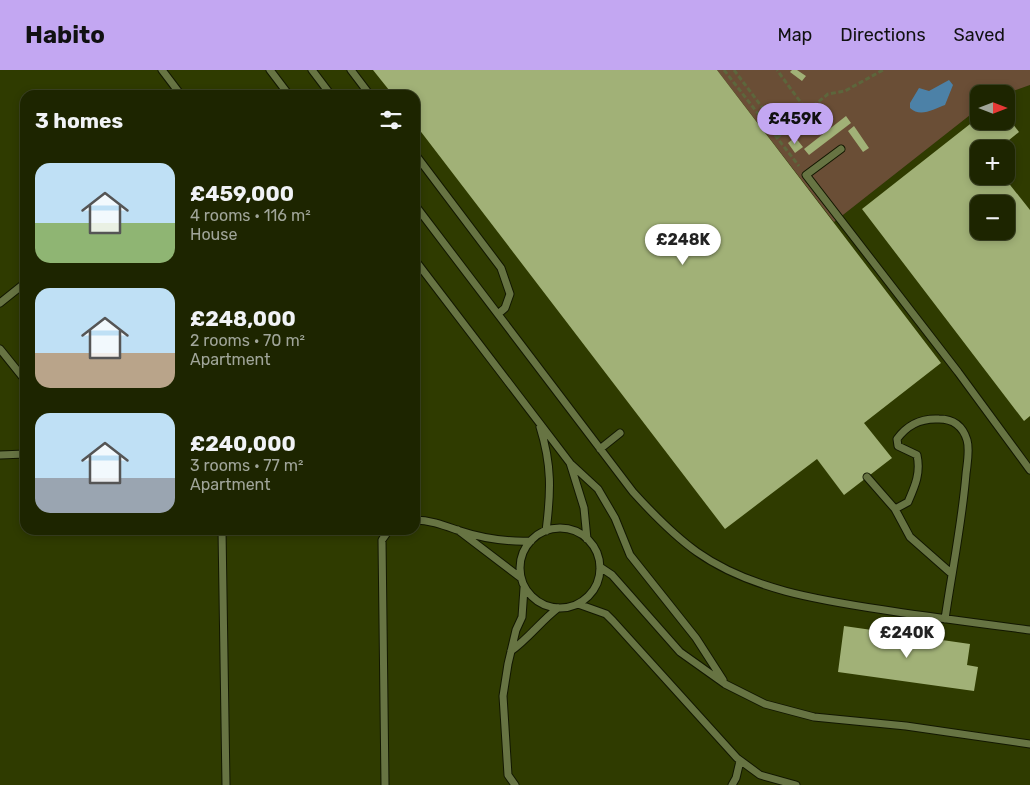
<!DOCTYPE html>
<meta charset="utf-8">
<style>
:root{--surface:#1d2500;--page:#2a310f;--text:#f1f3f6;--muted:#a0a599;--line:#3b4222;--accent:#c3a7f2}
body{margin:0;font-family:Rubik,sans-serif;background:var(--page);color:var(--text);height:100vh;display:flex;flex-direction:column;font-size:19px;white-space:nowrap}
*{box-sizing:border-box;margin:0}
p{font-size:16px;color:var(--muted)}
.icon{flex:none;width:28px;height:28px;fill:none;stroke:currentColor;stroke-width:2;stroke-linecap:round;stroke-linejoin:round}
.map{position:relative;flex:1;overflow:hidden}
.details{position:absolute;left:20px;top:20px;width:400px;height:445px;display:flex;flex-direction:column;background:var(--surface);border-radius:15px;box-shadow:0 2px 8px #0003,0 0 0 1px var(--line)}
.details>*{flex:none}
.needle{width:32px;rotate:90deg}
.buttons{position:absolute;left:970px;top:15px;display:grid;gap:10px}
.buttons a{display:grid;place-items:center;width:45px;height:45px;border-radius:10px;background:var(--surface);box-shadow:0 2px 8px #0003,0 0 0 1px var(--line);font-size:25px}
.price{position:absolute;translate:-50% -42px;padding:0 11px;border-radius:18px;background:#fff;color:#222;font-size:16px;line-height:32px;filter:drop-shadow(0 1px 2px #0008)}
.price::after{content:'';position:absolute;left:50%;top:30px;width:15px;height:11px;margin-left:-8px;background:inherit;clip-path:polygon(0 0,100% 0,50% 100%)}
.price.active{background:var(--accent);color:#111}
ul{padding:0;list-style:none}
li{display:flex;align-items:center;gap:15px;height:125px;padding:0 15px}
li span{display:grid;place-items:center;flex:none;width:140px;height:100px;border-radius:15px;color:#555}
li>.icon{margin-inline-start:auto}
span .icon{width:60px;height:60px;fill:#fffc;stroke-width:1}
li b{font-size:21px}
h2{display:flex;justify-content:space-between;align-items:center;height:60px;padding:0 15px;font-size:21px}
header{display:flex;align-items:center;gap:30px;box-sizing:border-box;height:70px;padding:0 25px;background:var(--accent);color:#111}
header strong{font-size:24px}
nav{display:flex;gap:28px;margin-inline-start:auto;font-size:18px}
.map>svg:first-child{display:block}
</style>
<header>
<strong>Habito</strong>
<nav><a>Map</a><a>Directions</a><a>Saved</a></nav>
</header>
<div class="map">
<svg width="1030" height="715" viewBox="0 0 1030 715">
<rect width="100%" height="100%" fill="#273100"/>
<path fill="#2f3b00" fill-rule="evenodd" d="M0,0H717L834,152L979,38V51H1006L1005,24L1030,15V715H0ZM25,25H415V460H25ZM979,79H1006V106H979ZM979,134H1006V161H979Z"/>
<path fill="#6a4e36" d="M717,0H1030V15L1005,24H979V38L834,152Z"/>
<path fill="#4c81a7" d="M949,10L953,15L945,35C934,39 920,48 910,38V33L919,18L929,21Z"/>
<path fill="#a1b177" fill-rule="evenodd" d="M373,0H717L941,293L864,353L892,388L844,425L817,389L725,459L415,54V25H393Z
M792,0H797L806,6L802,11L790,2Z
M1006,45L1019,62L998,79H979V106H1003L1030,140V346L1024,351L862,139L979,47V51H1006ZM979,134H1006V161H979Z
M846,46L851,53L809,85L804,79Z
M854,56L869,78L863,82L848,61Z
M795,67L803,77L795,83L788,73Z
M844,556L970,574L967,595L978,597L974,621L838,602Z"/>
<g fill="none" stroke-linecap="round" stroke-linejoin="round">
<g stroke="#121701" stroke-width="9">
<path id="lane" d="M162,0L181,25
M270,0L289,25
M312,0L331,25
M351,0L370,25
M841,79L806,105L958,302L1030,400
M415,84L501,198L510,224L505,238L498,244
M415,135L633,422C653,444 673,465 697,482C752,521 826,531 891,541C937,548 984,554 1030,560
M415,190L570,393L584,438L587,469
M0,233L25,213
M0,279L25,310
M540,357C552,395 551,422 546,461
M600,379L620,363
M0,385L25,384
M572,395L598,419L615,448L630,485L696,568L723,610
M867,407L895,439L908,432C915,416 921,403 917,385L898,376L897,369C907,355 922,348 939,349C954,349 963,357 967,370C970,380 967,394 966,404C962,453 952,501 945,549
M895,439L910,467L952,504
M415,450C430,450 443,455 457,460C481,468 506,472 531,471
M520 498a40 40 0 1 1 80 0a40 40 0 1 1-80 0Z
M222,460L226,715
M458,460L521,508
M600,497L612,505L680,582L725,614L765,634L814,647L906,656L1030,674
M578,534L606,544L613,551L737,688L760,705L796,715
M511,581C529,568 541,551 558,538
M385,715L382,470L389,460
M515,715L508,705L503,626L508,594L516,560L522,547L524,518
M732,715L736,708L740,691"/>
</g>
<path stroke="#5d663c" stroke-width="3" stroke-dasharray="5 2.5" stroke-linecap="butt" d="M724,0L799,96
M734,0L783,65
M807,41L828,24L845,21L883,0
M777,68L807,41L777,0"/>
<use href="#lane" stroke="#677443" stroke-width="7"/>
</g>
</svg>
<div class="buttons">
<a><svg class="needle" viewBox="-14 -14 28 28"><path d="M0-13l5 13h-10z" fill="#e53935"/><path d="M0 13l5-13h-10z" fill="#a0a599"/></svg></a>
<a>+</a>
<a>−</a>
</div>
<b class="price active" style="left:795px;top:75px">£459K</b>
<b class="price" style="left:683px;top:196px">£248K</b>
<b class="price" style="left:907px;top:589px">£240K</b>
<section class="details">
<h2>3 homes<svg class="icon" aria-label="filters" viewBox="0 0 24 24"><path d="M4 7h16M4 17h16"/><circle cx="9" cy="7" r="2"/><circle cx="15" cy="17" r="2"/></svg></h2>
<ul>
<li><span style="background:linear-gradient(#bfe0f5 60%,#8fb573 0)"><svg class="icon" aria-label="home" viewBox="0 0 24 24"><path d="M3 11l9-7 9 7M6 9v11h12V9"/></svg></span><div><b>£459,000</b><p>4 rooms · 116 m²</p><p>House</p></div></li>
<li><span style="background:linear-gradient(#bfe0f5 65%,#b9a48a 0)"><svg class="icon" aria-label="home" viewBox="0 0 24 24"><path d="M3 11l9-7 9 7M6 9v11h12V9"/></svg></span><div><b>£248,000</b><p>2 rooms · 70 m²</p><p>Apartment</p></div></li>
<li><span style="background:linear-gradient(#bfe0f5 65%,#9aa5b1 0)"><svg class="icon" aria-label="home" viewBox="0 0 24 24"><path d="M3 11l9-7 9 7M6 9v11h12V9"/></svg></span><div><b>£240,000</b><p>3 rooms · 77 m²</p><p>Apartment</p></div></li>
</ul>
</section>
</div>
